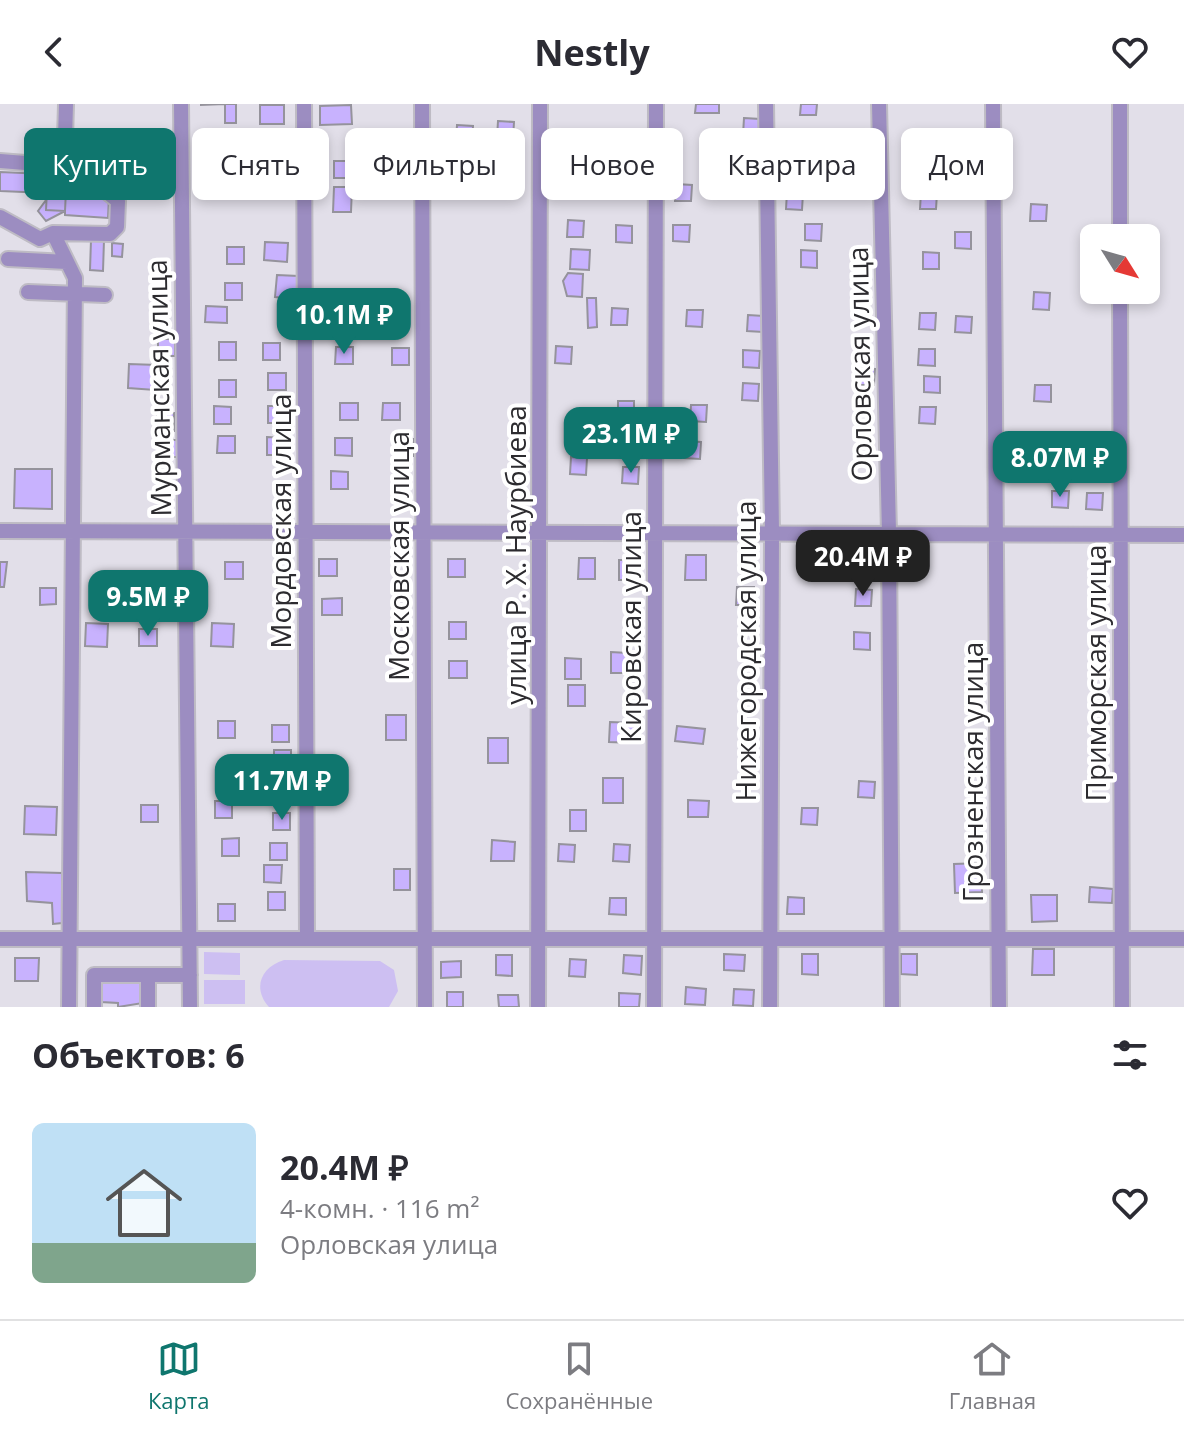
<!DOCTYPE html>
<html lang="ru">
<meta charset="utf-8">
<style>
:root{--surface:#fff;--page:#f7f7f7;--text:#2b2b33;--muted:#7c7c81;--line:#e1e1e2;--accent:#0f766e}
body{margin:0;font-family:"Open Sans",sans-serif;background:var(--page);color:var(--text);height:100vh;display:flex;flex-direction:column;font-size:30px;white-space:nowrap}
*{box-sizing:border-box;margin:0}
p{font-size:26px;color:var(--muted)}
.icon{flex:none;width:44px;height:44px;fill:none;stroke:currentColor;stroke-width:2;stroke-linecap:round;stroke-linejoin:round}
.map{position:relative;height:903px;overflow:hidden}
.drawer{display:flex;flex-direction:column;background:var(--surface);flex:1}
.drawer>*{flex:none}
.banner{position:absolute;left:24px;top:24px;width:1136px;height:72px;display:flex;gap:16px}
.needle{width:52px;rotate:127deg}
.tools{position:absolute;left:1080px;top:120px;display:grid;gap:16px}
.tools a{display:grid;place-items:center;width:80px;height:80px;border-radius:12px;background:var(--surface);box-shadow:0 4px 12px #0003;font-size:40px}
.price{position:absolute;translate:-50% -68px;padding:0 18px;border-radius:16px;background:var(--accent);color:#fff;font-size:26px;line-height:52px;filter:drop-shadow(0 2px 4px #0008)}
.price::after{content:'';position:absolute;left:50%;top:48px;width:24px;height:18px;margin-left:-12px;background:inherit;clip-path:polygon(0 0,100% 0,50% 100%)}
.price.current{background:#222;color:#fff}
ul{padding:0;list-style:none}
li{display:flex;align-items:center;gap:24px;height:200px;padding:0 32px}
li span{display:grid;place-items:center;flex:none;width:224px;height:160px;border-radius:12px;color:#555}
li>.icon{margin-inline-start:auto}
span .icon{width:96px;height:96px;fill:#fffc;stroke-width:1}
li b{font-size:34px}
h2{display:flex;justify-content:space-between;align-items:center;height:96px;padding:0 32px;font-size:34px}
.pill{padding:0 28px;border-radius:12px;background:var(--surface);box-shadow:0 4px 12px #0003;font-size:28px;line-height:72px}
.pill.current{background:var(--accent);color:#fff}
header{display:flex;justify-content:space-between;align-items:center;height:104px;padding:0 32px;background:var(--surface);font-size:36px;font-weight:700}
.menu{display:flex;justify-content:space-around;align-items:center;height:112px;border-top:2px solid var(--line);background:var(--surface);font-size:22px;color:var(--muted)}
.menu a{display:grid;justify-items:center;gap:4px}
.menu .current{color:var(--accent)}
.map>svg:first-child{display:block}
</style>
<header><svg class="icon" aria-label="back" viewBox="0 0 24 24"><path d="M15 5l-7 7 7 7"/></svg>Nestly<svg class="icon" aria-label="heart" viewBox="0 0 24 24"><path d="M12 20l-8-8c-3-5 5-10 8-4 3-6 11-1 8 4z"/></svg></header>
<div class="map">
<svg width="1184" height="903" viewBox="0 0 1184 903">
<rect width="100%" height="100%" fill="#e2dfe9"/>
<path fill="#cdbff2" d="M204,848L240,849V871L204,870Z
M284,856L380,857L394,866L398,887L389,903H269C252,884 261,863 284,856Z
M204,876H245V900H204Z"/>
<path fill="#c8b2fe" stroke="#95939c" stroke-width="2" d="M225,0L201,1V0H236V19H225Z
M696,0H719V9H695Z
M801,0H817L816,11H800Z
M260,1H284V20H260Z
M351,1L352,20L320,21V2Z
M744,14L760,15L759,31H743Z
M498,17L514,18L513,35L497,34Z
M457,21L473,22L472,38H456Z
M920,26L936,27L935,44L919,43Z
M567,44L583,45V61H566Z
M145,49L176,50L174,81L144,80Z
M334,57H351V74H334Z
M258,59H275V76H258Z
M802,59L818,60L817,76L801,75Z
M103,62L117,63L116,71L102,70Z
M48,64L67,65L65,107L46,106Z
M0,68L67,71L66,91L109,93L108,114L65,111V107L46,117L38,107L46,96L47,89L0,87Z
M676,80L692,81L691,97H675Z
M334,83H352L351,108H333Z
M787,88L803,89L802,106L786,105Z
M921,88L937,89L936,105H920Z
M1031,100L1047,101L1046,117H1030Z
M568,116L584,117L583,133H567Z
M805,120H822L821,137L805,136Z
M616,121L632,122V139L616,138Z
M673,121H690L689,138L673,137Z
M955,128H971V145L955,144Z
M91,136H104L103,167L90,166Z
M265,138L288,139L287,158L264,156Z
M112,139L123,140L122,153L112,152Z
M227,143H244V160H227Z
M571,145L590,146L589,166L570,165Z
M801,146L817,147V164L801,163Z
M923,148L939,149V165H923Z
M568,169L583,170L582,193L567,192L563,177Z
M277,171L298,172L296,195L275,193Z
M225,179H242V196H225Z
M1087,179H1094V186H1103V196L1087,195Z
M1034,188L1050,189L1049,206L1033,205Z
M587,194H596L597,223L588,224Z
M328,198H345V215H328Z
M206,202L227,203V219L205,218Z
M612,204L628,205L627,221H611Z
M687,206H703L702,223L686,222Z
M920,209H936L935,226L919,225Z
M748,211L764,212L763,228L747,227Z
M380,212H397V229H380Z
M956,212L972,213L971,229L955,228Z
M158,235H175V252H158Z
M219,238H236V256H219Z
M263,239H280V256H263Z
M556,242L572,243L571,260L555,259Z
M336,243H353V260H335Z
M392,244H409V261H392Z
M919,245H935V262L918,261Z
M743,246L760,247L759,264L743,263Z
M129,260L157,261L155,286L128,284Z
M859,264L875,265L874,281H858Z
M268,269H286V286H268Z
M924,272L940,273V289L924,288Z
M219,276H236V293H219Z
M743,279L759,280L758,297L742,296Z
M1035,281H1051V298L1034,297Z
M618,297H634V314L618,313Z
M340,299H358V316H340Z
M383,299H400V316H382Z
M691,301H707L706,318L690,317Z
M214,302L231,303V320H214Z
M268,302H286L285,319H268Z
M920,303H936L935,320L919,319Z
M157,309H174V327H157Z
M218,332H235V349H217Z
M267,333L284,334V351H267Z
M335,334H352V352L335,351Z
M396,335H413V352H395Z
M159,336H177V353H159Z
M685,337L701,338L700,355L684,354Z
M571,353L587,354L586,371L570,370Z
M623,363H639L638,380L622,379Z
M15,365H52V405L14,404Z
M331,367L348,368V385H331Z
M1052,387H1069L1068,404L1052,403Z
M1087,389H1103L1102,406L1086,405Z
M857,450L876,451L875,468H856Z
M686,451H706V476H685Z
M579,454H595V475H578Z
M319,455H337V472H319Z
M448,455H465V473H448Z
M619,456H635V476H619Z
M0,458H7L4,483H0Z
M225,458H243V475H225Z
M737,483H754V501H736Z
M40,484H56V500L40,501Z
M856,485L872,486L871,502H855Z
M342,494V511H322V495Z
M449,518H466V535H449Z
M86,519L108,520L107,543L85,542Z
M212,519L234,520L233,543L211,542Z
M139,525H157V542H139Z
M854,528L870,529V546L854,545Z
M611,548L627,549V569H611Z
M565,554L581,555V575H565Z
M449,557H467V574H449Z
M568,581H585V602H568Z
M386,611H406V636H386Z
M218,617H235V634H218Z
M610,618L634,619V639L609,638Z
M272,621H289V638H272Z
M677,622L705,625L703,640L675,637Z
M488,634H508V659H488Z
M274,646H291V664H274Z
M603,674H623V699H603Z
M273,677L289,678V699L272,698Z
M859,677L875,678L874,694L858,693Z
M688,696L709,697L708,713H688Z
M215,697H232V714H215Z
M141,701H158V718H141Z
M25,702L57,703L56,731L24,730Z
M802,704H818L817,721L801,720Z
M570,706H586V727H570Z
M273,709H290V726H273Z
M239,734V752H222V735Z
M492,736L515,738L514,757H491Z
M270,739H287V756H270Z
M559,740L575,741L574,758L558,757Z
M614,740L630,741L629,758L613,757Z
M981,759L982,788L955,789L954,760Z
M264,761H282L281,779L264,778Z
M394,765H410V786H394Z
M26,768L62,769V819L53,820L52,799L27,797Z
M1090,783L1113,785L1112,799L1089,798Z
M268,788H285V806H268Z
M1031,791H1057V817L1032,818Z
M788,793L804,794V810H787Z
M610,794H626V811L609,810Z
M218,800H235V817H218Z
M1033,845H1054V871H1032Z
M724,850L745,851L744,867L724,866Z
M802,850H818V871L802,870Z
M901,850H917V871L901,870Z
M496,851H512V872L496,871Z
M624,851L642,852L641,871L623,869Z
M15,854H39L38,877H15Z
M570,855L586,856L585,873L569,872Z
M461,857V873L441,874V858Z
M102,875L144,876L143,899L118,903V899L101,898Z
M686,883L706,885L705,901L685,900Z
M734,885L754,886L753,902L733,901Z
M447,888H463V903H447Z
M619,889L640,890L639,903H619Z
M498,891H518L519,903H499Z"/>
<g fill="none" stroke-linecap="round" stroke-linejoin="round">
<g stroke="#bebbc4" stroke-width="18">
<path id="minor" d="M181,0L190,903
M304,0L307,835
M422,0L425,903
M766,0L772,429L770,903
M879,0L889,429L892,903
M993,0L999,903
M1120,0V134
M65,35L66,0
M0,57L75,63L118,97L117,123L110,130L53,129L40,135L0,113
M53,129L75,174L69,903
M8,155L67,158
M1120,186L1122,903
M28,188L105,191
M0,427L1184,431
M0,835H1184
M94,903V871H190
M148,903V871
M538,903L540,0
M654,903L656,0"/>
</g>
<use href="#minor" stroke="#9c8dc1" stroke-width="14"/>
</g>
<g text-anchor="middle" dominant-baseline="central" stroke-width="8" stroke-linejoin="round" paint-order="stroke">
<g font-size="28" fill="#2c2b2f" stroke="#fff">
<text transform="translate(859 260) rotate(-91)">Орловская улица</text>
<text transform="translate(158 284) rotate(-91)">Мурманская улица</text>
<text transform="translate(280 417) rotate(-90)">Мордовская улица</text>
<text transform="translate(515 451) rotate(-90)">улица Р. Х. Наурбиева</text>
<text transform="translate(398 452) rotate(-90)">Московская улица</text>
<text transform="translate(630 523) rotate(-90)">Кировская улица</text>
<text transform="translate(745 547) rotate(-90)">Нижегородская улица</text>
<text transform="translate(1095 569) rotate(-90)">Приморская улица</text>
<text transform="translate(972 668) rotate(-90)">Грозненская улица</text>
</g>
</g>
</svg>
<div class="tools">
<a><svg class="needle" viewBox="-14 -14 28 28"><path d="M0-13l5 13h-10z" fill="#e53935"/><path d="M0 13l5-13h-10z" fill="#7c7c81"/></svg></a>
</div>
<b class="price" style="left:344px;top:252px">10.1M ₽</b>
<b class="price" style="left:631px;top:371px">23.1M ₽</b>
<b class="price" style="left:1060px;top:395px">8.07M ₽</b>
<b class="price current" style="left:863px;top:494px">20.4M ₽</b>
<b class="price" style="left:148px;top:534px">9.5M ₽</b>
<b class="price" style="left:282px;top:718px">11.7M ₽</b>
<div class="banner">
<a class="pill current">Купить</a>
<a class="pill">Снять</a>
<a class="pill">Фильтры</a>
<a class="pill">Новое</a>
<a class="pill">Квартира</a>
<a class="pill">Дом</a>
</div>
</div>
<section class="drawer">
<h2>Объектов: 6<svg class="icon" aria-label="filters" viewBox="0 0 24 24"><path d="M4 7h16M4 17h16"/><circle cx="9" cy="7" r="2"/><circle cx="15" cy="17" r="2"/></svg></h2>
<ul>
<li><span style="background:linear-gradient(#bfe0f5 75%,#7fa58c 0)"><svg class="icon" aria-label="home" viewBox="0 0 24 24"><path d="M3 11l9-7 9 7M6 9v11h12V9"/></svg></span><div><b>20.4M ₽</b><p>4-комн. · 116 m²</p><p>Орловская улица</p></div><svg class="icon" aria-label="heart" viewBox="0 0 24 24"><path d="M12 20l-8-8c-3-5 5-10 8-4 3-6 11-1 8 4z"/></svg></li>
</ul>
</section>
<nav class="menu">
<a class="current"><svg class="icon" aria-label="map" viewBox="0 0 24 24"><path d="M3 6l6-2 6 2 6-2v14l-6 2-6-2-6 2zM9 4v14M15 6v14"/></svg>Карта</a>
<a><svg class="icon" aria-label="saved" viewBox="0 0 24 24"><path d="M7 4h10v16l-5-4-5 4z"/></svg>Сохранённые</a>
<a><svg class="icon" aria-label="home" viewBox="0 0 24 24"><path d="M3 11l9-7 9 7M6 9v11h12V9"/></svg>Главная</a>
</nav>
